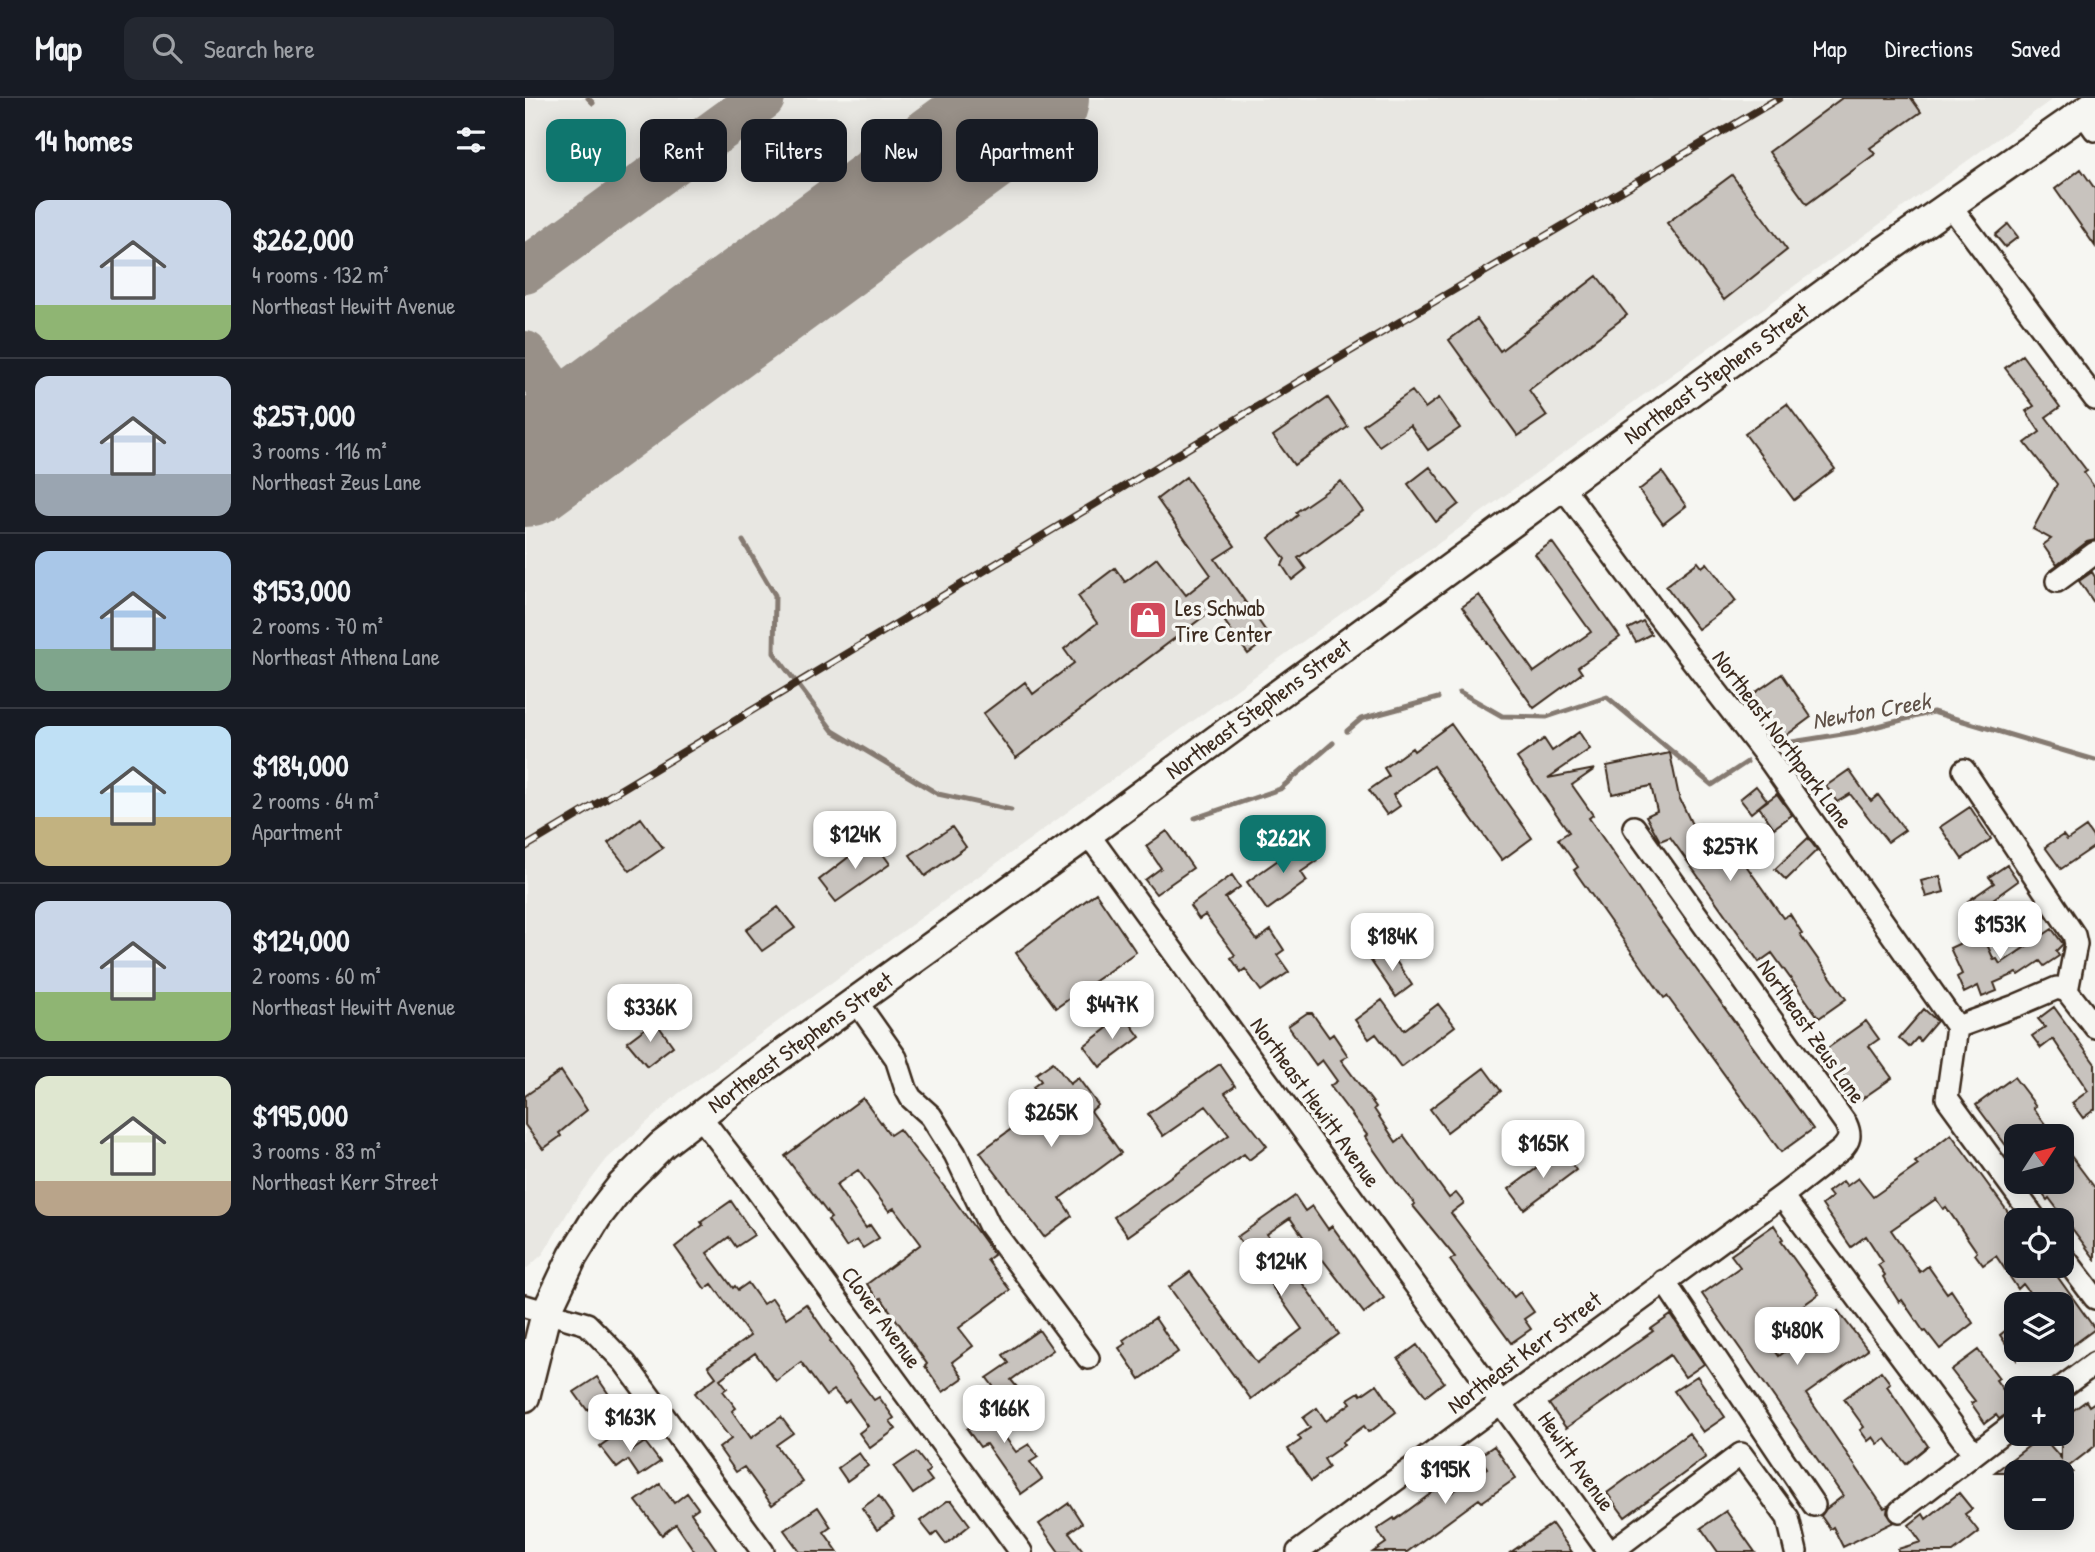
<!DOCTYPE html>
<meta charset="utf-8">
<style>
:root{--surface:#171b24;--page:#242831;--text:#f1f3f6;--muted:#9ea1a6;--line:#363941;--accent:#0f766e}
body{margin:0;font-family:"Patrick Hand",sans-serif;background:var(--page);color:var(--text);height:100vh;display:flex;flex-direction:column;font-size:26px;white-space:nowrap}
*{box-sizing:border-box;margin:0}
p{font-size:23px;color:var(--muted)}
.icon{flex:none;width:38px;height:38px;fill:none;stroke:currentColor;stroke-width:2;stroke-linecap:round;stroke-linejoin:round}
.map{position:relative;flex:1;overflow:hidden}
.sheet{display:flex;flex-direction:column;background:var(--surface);width:525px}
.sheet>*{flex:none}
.banner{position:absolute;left:21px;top:21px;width:665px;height:63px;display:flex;gap:14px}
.needle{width:46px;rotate:54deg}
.buttons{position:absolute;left:1479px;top:1026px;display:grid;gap:14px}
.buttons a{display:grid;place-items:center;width:70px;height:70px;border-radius:14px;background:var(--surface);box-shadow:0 4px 18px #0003;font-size:35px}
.price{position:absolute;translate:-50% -60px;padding:0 16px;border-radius:14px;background:#fff;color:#222;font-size:23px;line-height:46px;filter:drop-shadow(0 2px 4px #0008)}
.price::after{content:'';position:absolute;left:50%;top:42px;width:21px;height:16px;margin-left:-10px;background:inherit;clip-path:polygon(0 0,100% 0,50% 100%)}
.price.on{background:var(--accent);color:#fff}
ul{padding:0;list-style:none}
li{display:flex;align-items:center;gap:21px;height:175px;padding:0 35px}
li+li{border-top:2px solid var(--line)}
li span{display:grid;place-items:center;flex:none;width:196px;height:140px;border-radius:14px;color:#555}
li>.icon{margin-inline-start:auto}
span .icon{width:84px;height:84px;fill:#fffc;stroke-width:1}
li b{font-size:30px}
h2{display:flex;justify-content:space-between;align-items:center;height:84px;padding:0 35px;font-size:30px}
.tag{padding:0 24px;border-radius:14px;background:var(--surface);box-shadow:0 4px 18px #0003;font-size:24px;line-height:63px}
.tag.on{background:var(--accent);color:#fff}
header{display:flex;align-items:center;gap:42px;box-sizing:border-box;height:98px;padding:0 35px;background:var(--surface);border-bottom:2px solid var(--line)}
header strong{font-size:33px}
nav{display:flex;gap:38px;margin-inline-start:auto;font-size:24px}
.search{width:490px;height:63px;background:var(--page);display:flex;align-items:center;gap:18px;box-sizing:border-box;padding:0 24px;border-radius:14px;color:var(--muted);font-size:26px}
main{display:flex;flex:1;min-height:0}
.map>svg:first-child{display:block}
</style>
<header>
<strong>Map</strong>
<div class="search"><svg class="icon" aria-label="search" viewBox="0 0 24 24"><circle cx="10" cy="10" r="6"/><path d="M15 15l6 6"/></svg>Search here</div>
<nav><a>Map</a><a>Directions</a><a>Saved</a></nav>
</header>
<main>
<section class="sheet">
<h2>14 homes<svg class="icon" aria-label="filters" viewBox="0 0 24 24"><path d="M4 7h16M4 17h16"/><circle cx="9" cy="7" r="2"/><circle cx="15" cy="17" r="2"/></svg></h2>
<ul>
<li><span style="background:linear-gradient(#c9d6e8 75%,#8fb573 0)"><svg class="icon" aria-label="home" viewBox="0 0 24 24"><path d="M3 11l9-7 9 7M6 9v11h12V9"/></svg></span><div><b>$262,000</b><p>4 rooms · 132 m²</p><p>Northeast Hewitt Avenue</p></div></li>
<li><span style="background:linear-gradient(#c9d6e8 70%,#9aa5b1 0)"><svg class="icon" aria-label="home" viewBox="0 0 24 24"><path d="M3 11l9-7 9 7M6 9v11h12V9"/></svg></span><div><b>$257,000</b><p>3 rooms · 116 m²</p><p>Northeast Zeus Lane</p></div></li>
<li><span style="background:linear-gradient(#a9c7e8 70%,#7fa58c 0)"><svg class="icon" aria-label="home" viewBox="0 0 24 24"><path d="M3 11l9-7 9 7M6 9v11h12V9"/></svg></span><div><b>$153,000</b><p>2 rooms · 70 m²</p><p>Northeast Athena Lane</p></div></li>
<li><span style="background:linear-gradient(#bfe0f5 65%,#c2b280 0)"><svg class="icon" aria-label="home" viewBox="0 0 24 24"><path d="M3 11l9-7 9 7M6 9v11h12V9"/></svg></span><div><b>$184,000</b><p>2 rooms · 64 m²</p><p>Apartment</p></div></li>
<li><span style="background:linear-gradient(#c9d6e8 65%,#8fb573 0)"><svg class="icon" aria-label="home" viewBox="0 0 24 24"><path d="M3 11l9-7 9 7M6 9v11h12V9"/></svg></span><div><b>$124,000</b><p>2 rooms · 60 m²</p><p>Northeast Hewitt Avenue</p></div></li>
<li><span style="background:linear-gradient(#dfe7d0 75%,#b9a48a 0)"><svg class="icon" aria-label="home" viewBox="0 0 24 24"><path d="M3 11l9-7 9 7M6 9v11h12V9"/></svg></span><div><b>$195,000</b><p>3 rooms · 83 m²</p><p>Northeast Kerr Street</p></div></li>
</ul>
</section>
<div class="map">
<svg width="1570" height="1454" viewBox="0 0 1570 1454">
<rect width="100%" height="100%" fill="#f6f6f2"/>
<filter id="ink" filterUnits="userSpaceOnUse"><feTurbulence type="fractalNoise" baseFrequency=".0143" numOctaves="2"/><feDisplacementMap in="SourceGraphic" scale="14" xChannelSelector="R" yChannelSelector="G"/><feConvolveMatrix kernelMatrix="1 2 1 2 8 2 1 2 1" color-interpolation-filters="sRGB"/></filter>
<g filter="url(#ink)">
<path fill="#e8e7e2" d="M0,0L1254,1L1529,0L154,995L82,1061L49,1104L18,1156L0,1172Z"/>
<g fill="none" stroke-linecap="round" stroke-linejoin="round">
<path stroke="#857a71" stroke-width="5" d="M63,0L68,5
M218,443L250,497L249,555L308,633L413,696L486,712
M935,594L977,618L1022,619L1082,599L1187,687L1222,664
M822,633L836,621L913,600
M1248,647L1330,634L1408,614L1570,662
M670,720L755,691L808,645"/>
<path stroke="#989088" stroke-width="46" d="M0,173L237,0
M0,256L25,290
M0,368C24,341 32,328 25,290C60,313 80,302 114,287"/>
<path stroke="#989088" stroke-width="116" d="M0,371L506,0"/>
</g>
<path fill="#c8c3be" stroke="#3b2a1e" stroke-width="2" d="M1317,0H1386L1396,14L1345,50L1350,56L1282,106L1244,54Z
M1556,71L1570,91V148L1530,91Z
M1207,77L1262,152L1199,202L1142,125Z
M1483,126L1493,139L1480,149L1470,137Z
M1072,178L1102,217L1004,292L1022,318L993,338L924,242L952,221L975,253Z
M1497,257L1535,309L1521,319L1562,373L1559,375L1570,390V442L1562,444L1532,467L1518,447L1526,441L1508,431L1532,386L1500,345L1515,334L1501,313L1509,308L1480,270Z
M887,293L900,310L914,300L935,330L903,352L885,327L854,348L838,327Z
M803,300L823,329L769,367L748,338Z
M1262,306L1310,371L1269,402L1220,336Z
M905,369L934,406L911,424L883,386Z
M1137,374L1161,408L1138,426L1114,392Z
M661,379L710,448L690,461L745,539L723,556L690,510L491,660L458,616L500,584L508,596L549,565L539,551L572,525L553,498L590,470L600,484L632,460L661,497L686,477L632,401Z
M816,383L838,413L773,460L781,471L767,482L757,467L760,461L744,440L773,417L771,414Z
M1027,444L1095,539L1053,569L1057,575L1009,610L937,509L954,497L1009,574L1066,534L1010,456Z
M1173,464L1177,469L1182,465L1211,503L1173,531L1141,488Z
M1567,474L1570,479V506L1554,483Z
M1118,523L1126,536L1111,544L1103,531Z
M1257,576L1286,619L1255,642L1224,599Z
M926,626L1007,740L977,762L908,668L868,697L875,708L862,717L844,692L864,678L859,670L887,650L889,653Z
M1054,634L1065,651L1023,680L1070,671L1047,687L1068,717L1064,720L1122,804L1288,1031L1256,1054L1142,898L1139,900L1049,772L1053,769L1033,741L1044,734L992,660L1019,641L1027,653Z
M1145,655L1154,699L1178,750L1199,736L1258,820L1265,816L1277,835L1275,836L1321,901L1294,920L1247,855L1234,864L1145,739L1135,743L1121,718L1132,713L1126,688L1087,696L1082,668Z
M1324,672L1346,703L1353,697L1380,732L1363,744L1325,696L1312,704L1301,688Z
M1231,688L1242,702L1226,715L1215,701Z
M1252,696L1267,717L1249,730L1234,709Z
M1445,709L1466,741L1437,761L1415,729Z
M116,720L138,750L105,773L83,745Z
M427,729L441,749L400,778L385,757Z
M1561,729L1570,742V748L1536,771L1520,749L1538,737L1542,742Z
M642,733L668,770L631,796L620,782L636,770L621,748Z
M1283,740L1292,752L1261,782L1250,771Z
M347,741L365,766L311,804L294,782Z
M778,743L792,763L776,774L782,783L742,812L722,784L753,762L750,757L763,748L766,752Z
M1482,767L1493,783L1450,814L1443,803L1469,785L1464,779Z
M707,777L715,789L700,800L732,842L746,832L759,852L752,857L764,874L736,893L720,871L716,874L706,860L710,857L680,817L674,821L665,808Z
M1415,778L1419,794L1401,799L1396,783Z
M571,795L611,854L531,910L491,855Z
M253,809L270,830L237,853L221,832Z
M1527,831L1538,846L1531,853L1534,858L1519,868L1515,863L1494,877L1492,875L1469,885L1472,893L1457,899L1453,888L1439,895L1432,879L1437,876L1425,850L1457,835L1469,862L1472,861L1475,866Z
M863,851L887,887L871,899L846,863Z
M857,902L879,932L913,906L930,928L876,969L851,936L844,941L830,922Z
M1529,909L1570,966V1011L1558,1020L1547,1005L1563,993L1528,941L1516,950L1507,938L1520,929L1513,921Z
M1399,911L1412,923L1395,943L1392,940L1384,949L1374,940Z
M782,915H787L804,939L808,936L823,958L816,962L851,1009L849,1011L871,1044L879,1038L924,1100L931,1095L939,1105L926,1115L989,1199L995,1194L1009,1214L999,1221L1006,1231L986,1245L925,1162L930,1159L888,1108L890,1106L872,1085L840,1039L842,1037L805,988L812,983L797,962L791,967L763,928Z
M599,917L615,939L575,969L559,948Z
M130,923L148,948L122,968L102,944Z
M1341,923L1354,941L1344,948L1367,980L1335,1002L1300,952Z
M528,964L545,986L553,980L573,1007L566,1013L596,1055L535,1100L547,1118L519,1139L455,1054L508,1015L499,1003L511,994L508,989L516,983L511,976Z
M695,966L710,988L700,995L742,1048L724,1062L719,1056L603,1138L589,1119L704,1037L681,1008L638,1038L623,1016Z
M959,970L976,993L922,1034L905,1011Z
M36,973L62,1012L34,1035L36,1038L18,1051L0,1027V998Z
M1489,979L1511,1008L1508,1010L1529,1038H1491V1061L1451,1007Z
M338,1000L365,1037L374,1031L425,1096L469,1157L462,1162L485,1192L434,1230L448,1248L427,1264L438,1280L418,1294L400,1268L402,1266L356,1200L353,1202L342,1186L396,1146L369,1110L364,1113L333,1072L311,1087L341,1130L345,1127L354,1140L338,1150L332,1142L321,1149L303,1122L306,1120L260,1058Z
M1426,1036L1491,1125V1167H1524L1570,1231L1536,1256V1206H1513L1498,1186L1493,1191L1471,1158L1458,1167L1450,1156L1452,1154L1421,1109L1418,1111L1411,1101L1366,1132L1395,1174L1403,1168L1422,1195L1426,1192L1448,1225L1415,1251L1401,1233L1399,1234L1377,1202L1374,1204L1358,1179L1360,1177L1353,1167L1358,1164L1341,1138L1326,1149L1297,1107L1307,1099L1303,1094L1318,1083L1322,1088L1333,1080L1348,1099L1393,1067L1390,1064Z
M1036,1052L1051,1072L999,1111L984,1091Z
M1546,1058L1570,1090V1161L1524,1100L1522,1102L1508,1083H1536V1065Z
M770,1098L780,1113L787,1108L803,1131L807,1128L859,1200L839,1215L798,1162L796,1164L765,1120L742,1136L814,1236L726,1301L644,1189L665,1174L732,1265L777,1231L712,1139Z
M206,1103L229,1137L211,1149L204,1139L182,1155L208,1190L210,1188L213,1192L223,1185L238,1206L247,1200L261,1220L281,1206L306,1242L305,1243L349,1302L354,1299L369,1320L365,1323L371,1331L345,1350L334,1335L343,1328L324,1302L320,1305L309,1292L301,1298L276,1264L251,1283L230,1255L195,1281L202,1290L198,1293L211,1310L207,1313L226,1340L256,1319L268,1335L251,1347L278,1384L247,1407L219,1369L211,1374L194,1350L206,1341L170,1295L191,1279L183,1268L225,1238L187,1186L180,1191L150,1149L178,1127L176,1124Z
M1249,1127L1258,1141L1256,1143L1294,1196L1238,1236L1254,1258L1313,1213L1343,1252L1281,1296L1359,1410L1363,1408L1362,1415L1369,1424L1318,1449L1308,1429L1305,1431L1296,1418L1301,1411L1318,1398L1177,1196L1215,1169L1206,1157Z
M1146,1217L1179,1266L1160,1279L1145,1257L1041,1330L1024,1306L1128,1233L1126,1231Z
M630,1220L653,1254L615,1281L594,1250L600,1246L598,1242Z
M1491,1224V1261L1475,1237Z
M514,1232L528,1252L486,1282L492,1289L477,1300L462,1280L484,1265L478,1257Z
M892,1247L919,1284L901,1298L873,1261Z
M1453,1252L1474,1280L1471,1282L1491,1310L1474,1321L1471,1317L1460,1325L1446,1305L1450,1303L1426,1272Z
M1356,1273L1365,1285L1362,1288L1403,1348L1381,1366L1361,1341L1353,1346L1348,1339L1343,1343L1335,1332L1339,1329L1319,1301Z
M1172,1278L1200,1319L1178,1334L1149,1293Z
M72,1279L100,1320L81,1332L65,1310L62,1312L49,1294Z
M852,1286L871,1314L846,1333L843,1334L839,1328L817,1344L819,1347L799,1361L804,1369L786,1383L763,1351L776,1342L773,1338L785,1330L778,1320L792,1310L801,1323L826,1305L823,1301L834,1294L836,1297Z
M469,1295L483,1314L469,1324L491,1354L504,1346L513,1359L505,1364L517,1381L496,1396L461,1346L455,1349L442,1331L456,1321L449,1310Z
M1561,1303L1564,1308L1570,1304V1348L1543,1369L1547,1374H1470L1517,1338L1536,1360V1336L1541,1333L1536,1327V1321Z
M95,1334L108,1352L120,1344L135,1364L114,1378L103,1362L92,1370L75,1348Z
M1164,1335L1181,1359L1100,1419L1082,1395Z
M969,1348L991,1380L957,1404L954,1401L882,1454H848L861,1445L852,1431L869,1420L870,1422L919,1386L926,1395L962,1370L954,1358Z
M391,1354L405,1372L401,1375L407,1383L388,1396L369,1369Z
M334,1355L343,1368L322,1383L313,1370Z
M135,1386L149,1405L162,1395L173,1410L166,1415L193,1454H170L151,1426L137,1437L111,1403Z
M1434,1395L1447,1411L1440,1416L1454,1434L1428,1454H1373V1451L1396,1444L1384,1427L1398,1416L1401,1421Z
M354,1398L369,1420L352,1432L337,1410Z
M422,1403H427L445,1427L421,1446L412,1434L407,1438L395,1423Z
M544,1405L557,1425L544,1434L559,1454H534L514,1426Z
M293,1409L306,1429L299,1434L313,1454H275L259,1432Z
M1201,1413L1230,1454H1193L1176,1430Z
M1027,1426L1047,1454H986Z"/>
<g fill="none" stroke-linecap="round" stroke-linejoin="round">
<g stroke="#3b2a1e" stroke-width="26">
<path id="minor" d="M1558,15L1570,32
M1425,107L1570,301
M1037,388L1131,515L1245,663L1432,929
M1532,483L1570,455
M1439,672L1549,837L1551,846L1542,893
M1109,729L1321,1026C1326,1037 1325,1043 1316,1052L1257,1098L1449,1356
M563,736L1084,1454
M331,903L371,960L381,991L386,1000L406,1018L430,1056L464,1127L563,1260
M1432,929L1422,1000L1511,1122
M1432,929L1490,908L1532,890L1542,893L1570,929
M174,1017L228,1087L496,1454
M1536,1155L1570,1200
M1139,1183L1289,1407
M0,1208L62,1226L100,1265L238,1454
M1536,1290L1570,1265
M1375,1413L1491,1324
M773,1454L1257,1098
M1086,1454L1216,1356L1263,1420L1271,1454"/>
</g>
<g stroke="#3b2a1e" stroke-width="33">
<path id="major" d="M0,1299L21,1215L48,1158L72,1119L96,1088L137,1047L220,983L563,736L1318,182L1570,6"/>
</g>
<use href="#minor" stroke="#f6f6f2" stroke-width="21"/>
<use href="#major" stroke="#f6f6f2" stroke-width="28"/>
<g stroke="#3b2a1e" stroke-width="8">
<path id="rail" d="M0,749L773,284L1254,0"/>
</g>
<use href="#rail" stroke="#f6f6f2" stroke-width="5" stroke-dasharray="16" stroke-linecap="butt"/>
</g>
</g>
<defs>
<g id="shop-square" transform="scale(2.0125)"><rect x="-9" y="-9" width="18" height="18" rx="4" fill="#d1495b" stroke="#f6f6f2"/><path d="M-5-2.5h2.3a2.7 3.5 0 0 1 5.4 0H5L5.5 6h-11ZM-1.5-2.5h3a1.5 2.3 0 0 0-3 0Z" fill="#fff"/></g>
</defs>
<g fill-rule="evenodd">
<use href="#shop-square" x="623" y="522"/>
</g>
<g text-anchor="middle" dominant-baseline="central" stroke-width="7" stroke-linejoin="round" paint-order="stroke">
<g font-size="23" fill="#3b2a1e" stroke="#f6f6f2">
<text transform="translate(1191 275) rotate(-36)">Northeast Stephens Street</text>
<text transform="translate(733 610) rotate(-36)">Northeast Stephens Street</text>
<text transform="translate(1258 641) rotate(53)">Northeast Northpark Lane</text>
<text transform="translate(1287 933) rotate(55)">Northeast Zeus Lane</text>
<text transform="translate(275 944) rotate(-36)">Northeast Stephens Street</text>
<text transform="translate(791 1004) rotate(54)">Northeast Hewitt Avenue</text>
<text transform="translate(357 1219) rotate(54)">Clover Avenue</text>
<text transform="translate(999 1254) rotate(-37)">Northeast Kerr Street</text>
<text transform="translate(1052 1363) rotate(55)">Hewitt Avenue</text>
</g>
<g font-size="23" fill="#3b2a1e" stroke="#f6f6f2" text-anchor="start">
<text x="650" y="509">Les Schwab<tspan x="650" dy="26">Tire Center</tspan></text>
</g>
<g font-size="24" font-style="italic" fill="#605248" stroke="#f6f6f2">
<text transform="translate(1346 612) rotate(-10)">Newton Creek</text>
</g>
</g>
</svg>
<div class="buttons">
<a><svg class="needle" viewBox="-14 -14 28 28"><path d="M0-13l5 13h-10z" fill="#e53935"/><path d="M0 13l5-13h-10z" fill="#9ea1a6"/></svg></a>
<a><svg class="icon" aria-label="locate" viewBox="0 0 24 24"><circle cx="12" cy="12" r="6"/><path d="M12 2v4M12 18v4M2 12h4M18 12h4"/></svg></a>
<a><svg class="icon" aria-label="layers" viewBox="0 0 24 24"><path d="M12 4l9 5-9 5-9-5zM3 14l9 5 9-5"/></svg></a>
<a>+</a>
<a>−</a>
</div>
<b class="price" style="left:330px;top:773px">$124K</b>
<b class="price on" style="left:758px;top:777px">$262K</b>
<b class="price" style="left:1205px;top:785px">$257K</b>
<b class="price" style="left:1475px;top:863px">$153K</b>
<b class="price" style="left:867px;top:875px">$184K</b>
<b class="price" style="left:587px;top:943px">$447K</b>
<b class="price" style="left:125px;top:946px">$336K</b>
<b class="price" style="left:526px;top:1051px">$265K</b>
<b class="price" style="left:1018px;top:1082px">$165K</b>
<b class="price" style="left:756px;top:1200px">$124K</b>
<b class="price" style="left:1272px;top:1269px">$480K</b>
<b class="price" style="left:479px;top:1347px">$166K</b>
<b class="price" style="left:105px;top:1356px">$163K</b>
<b class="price" style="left:920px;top:1408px">$195K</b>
<div class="banner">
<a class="tag on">Buy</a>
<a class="tag">Rent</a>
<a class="tag">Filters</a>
<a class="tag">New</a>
<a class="tag">Apartment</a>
</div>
</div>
</main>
